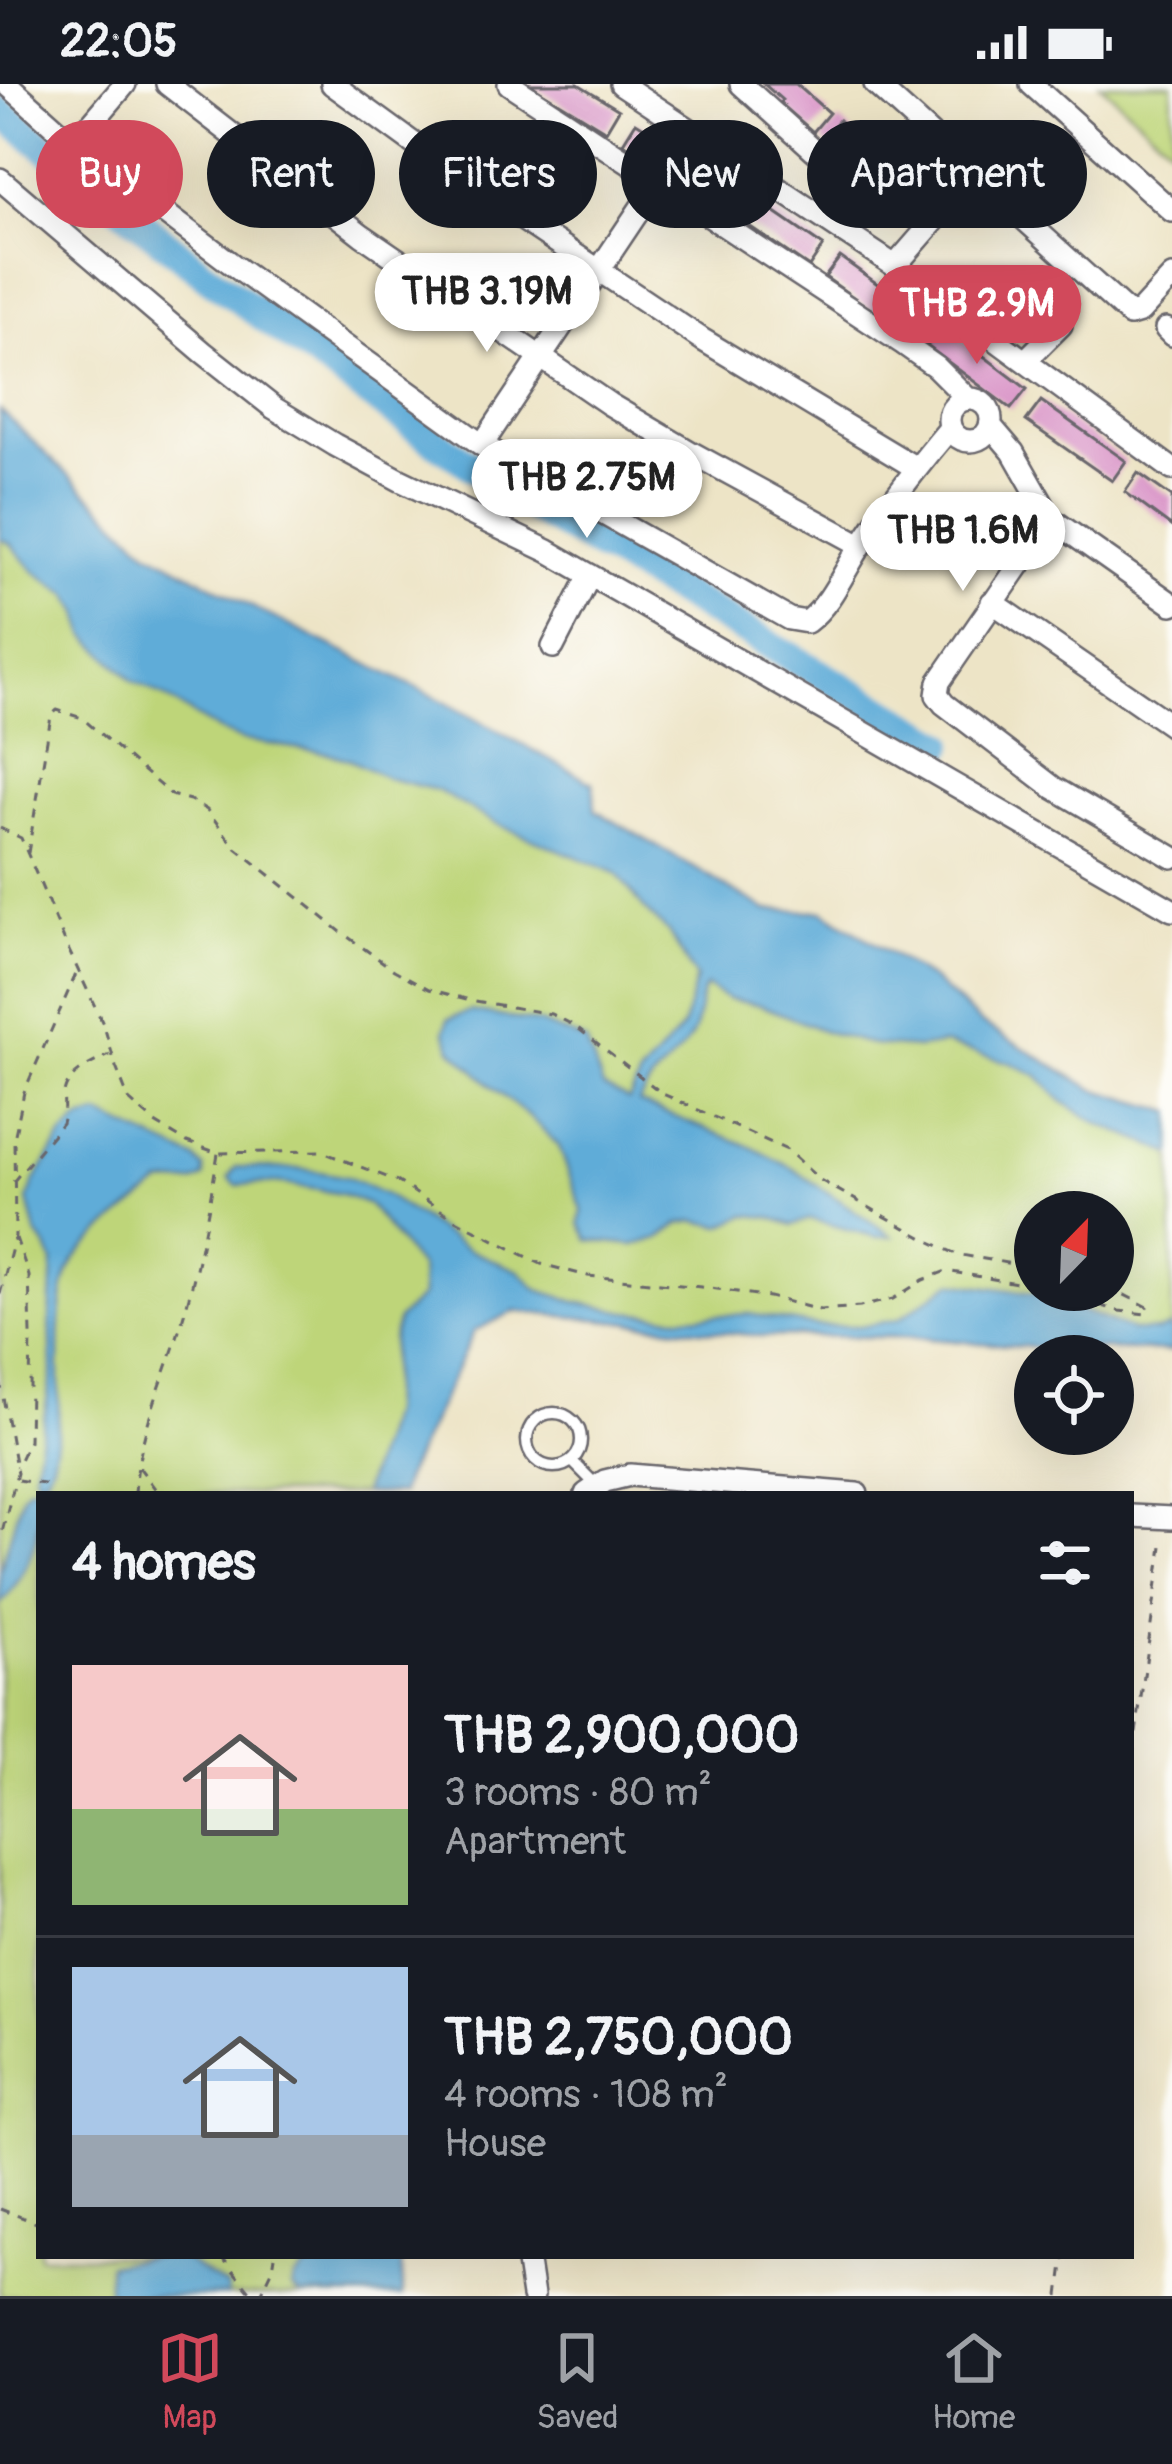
<!DOCTYPE html>
<meta charset="utf-8">
<style>
:root{--surface:#171b24;--page:#242831;--text:#f1f3f6;--muted:#9ea1a6;--line:#363941;--accent:#d1495b}
body{margin:0;font-family:Pangolin,sans-serif;background:var(--page);color:var(--text);height:100vh;display:flex;flex-direction:column;font-size:45px;white-space:nowrap}
*{box-sizing:border-box;margin:0}
p{font-size:39px;color:var(--muted)}
.icon{flex:none;width:66px;height:66px;fill:none;stroke:currentColor;stroke-width:2;stroke-linecap:round;stroke-linejoin:round}
.map{position:relative;flex:1;overflow:hidden}
.drawer{position:absolute;left:36px;top:1407px;width:1098px;height:768px;display:flex;flex-direction:column;background:var(--surface);border-radius:0px;box-shadow:0 12px 48px #0002}
.drawer>*{flex:none}
.guide{position:absolute;left:36px;top:36px;width:1101px;height:108px;display:flex;gap:24px}
.needle{width:78px;rotate:23deg}
.tools{position:absolute;left:1014px;top:1107px;display:grid;gap:24px}
.tools a{display:grid;place-items:center;width:120px;height:120px;border-radius:50%;background:var(--surface);box-shadow:0 12px 48px #0002;font-size:60px}
.price{position:absolute;translate:-50% -102px;padding:0 27px;border-radius:42px;background:#fff;color:#222;font-size:39px;line-height:78px;filter:drop-shadow(0 3px 6px #0008)}
.price::after{content:'';position:absolute;left:50%;top:72px;width:36px;height:27px;margin-left:-18px;background:inherit;clip-path:polygon(0 0,100% 0,50% 100%)}
.price.active{background:var(--accent);color:#fff}
ul{padding:0;list-style:none}
li{display:flex;align-items:center;gap:36px;height:300px;padding:0 36px}
li+li{border-top:3px solid var(--line)}
li span{display:grid;place-items:center;flex:none;width:336px;height:240px;border-radius:0px;color:#555}
li>.icon{margin-inline-start:auto}
span .icon{width:144px;height:144px;fill:#fffc;stroke-width:1}
li b{font-size:51px}
h2{display:flex;justify-content:space-between;align-items:center;height:144px;padding:0 36px;font-size:51px}
.tag{padding:0 42px;border-radius:54px;background:var(--surface);box-shadow:0 12px 48px #0002;font-size:42px;line-height:108px}
.tag.active{background:var(--accent);color:#fff}
.status{display:flex;justify-content:space-between;align-items:center;height:84px;padding:0 60px;background:var(--surface);direction:ltr}
.status svg{height:33px;fill:currentColor}
.tabs{display:flex;justify-content:space-around;align-items:center;height:168px;border-top:3px solid var(--line);background:var(--surface);font-size:33px;color:var(--muted)}
.tabs a{display:grid;justify-items:center;gap:6px}
.tabs .active{color:var(--accent)}
.map>svg:first-child{display:block}
</style>
<div class="status"><b>22:05</b><svg viewBox="0 0 49 12"><path d="M0 12V9h3v3zM5 12V6h3v6zM10 12V3h3v9zM15 12V0h3v12zM26 1h20v11H26zM47 4h2v5h-2z"/></svg></div>
<div class="map">
<svg width="1172" height="2212" viewBox="0 0 1172 2212">
<rect width="100%" height="100%" fill="#fdfcf7"/>
<filter id="ink" filterUnits="userSpaceOnUse"><feTurbulence type="fractalNoise" baseFrequency=".00833" numOctaves="2"/><feDisplacementMap in="SourceGraphic" scale="24" xChannelSelector="R" yChannelSelector="G"/><feConvolveMatrix kernelMatrix="1 2 1 2 8 2 1 2 1" color-interpolation-filters="sRGB"/></filter>
<filter id="wash" filterUnits="userSpaceOnUse"><feTurbulence type="fractalNoise" baseFrequency=".004" numOctaves="4" result="noise"/><feDisplacementMap in="SourceGraphic" scale="48" xChannelSelector="R" yChannelSelector="G"/><feGaussianBlur stdDeviation="2.7" result="paint"/><feColorMatrix in="noise" values="0 0 0 0 0 0 0 0 0 0 0 0 0 0 0 0 0 1.4 0 .05"/><feComposite in="paint" operator="in"/></filter>
<g filter="url(#wash)">
<rect width="100%" height="100%" fill="#ede4c6"/>
<path fill="#bed579" stroke="#707c5a" stroke-width="3" fill-rule="evenodd" d="M1100,0H1172V65Z
M0,326L148,467L258,526L435,613L593,699L595,726L766,826L823,827L932,896L981,939L1093,1005L1172,1028V1267L1031,1263L907,1253L762,1252L515,1227L474,1247L404,1396L401,1410H39V2172H401L402,2212H0ZM1035,1128H1113V1206H1035Z"/>
<path fill="#5eacd8" stroke="#40678a" stroke-width="3" d="M0,326L148,467L258,526L435,613L593,699L595,726L766,826L823,827L932,896L981,939L1093,1005L1172,1028V1070L1097,1039L1062,1017L1037,991L1008,978L944,960L919,964L873,961L824,947L760,921L727,915L706,902C696,916 701,933 693,949C679,976 651,988 639,1019L747,1061L792,1084L892,1152L877,1153L810,1135L793,1141L769,1133L746,1131L722,1142L695,1137L679,1140L659,1155L634,1161L589,1156L580,1140L582,1126L559,1062L533,1036L497,1007L452,965L445,947L448,935L471,927L539,939L586,957L603,1003L629,1016L640,992L683,943L696,894L668,848L644,824L616,789L501,742L436,706L387,694L350,676L328,669L242,656L219,647L163,612L133,597L86,551L80,529L69,511L34,487L11,460L0,455Z
M100,1031L194,1074L204,1084V1093C191,1104 177,1097 161,1100C139,1119 83,1158 71,1182C52,1221 63,1304 57,1350C54,1366 54,1382 44,1395L38,1394L34,1390L52,1288L50,1237L53,1178L46,1162L36,1149L28,1116L34,1098L63,1052L80,1036Z
M236,1083L303,1085L346,1093L386,1111L469,1166L519,1187L538,1206L576,1218L627,1228L678,1233L749,1230L816,1242H865L899,1235L952,1198L1039,1210L1133,1247H1158L1172,1242V1267L1031,1263L907,1253L762,1252L515,1227L474,1247L404,1396L401,1410H363L389,1329L392,1255L398,1235L422,1212L420,1184L369,1121L342,1110L278,1099L236,1101L229,1094Z
M30,1401L42,1405L43,1410H39C39,1454 31,1488 0,1520V1489L22,1410Z
M153,2172H179L228,2204L227,2212H108V2181Z
M346,2172H401L402,2212L301,2211L292,2204L294,2195L309,2181L343,2176Z"/>
<g fill="none" stroke-linecap="round" stroke-linejoin="round">
<path stroke="#5eacd8" stroke-width="30" d="M0,27L207,192L415,343L538,427L941,660"/>
</g>
<g id="blocks">
<path fill="#dc9bcb" d="M529,0H578L619,25L606,47Z
M764,0H796L829,29L813,48L780,19L782,16Z
M839,36L917,107L900,126L822,55Z
M636,38L726,94L713,114L623,59Z
M742,106L823,162L809,183L727,127Z
M840,173L925,234L911,254L825,193Z
M943,241L1027,305L1011,325L927,262Z
M1041,317L1126,377L1112,397L1026,337Z
M1138,389L1172,413V443L1125,408Z"/>
</g>
</g>
<g filter="url(#ink)">
<use href="#blocks" fill-opacity="0" stroke="#69666c" stroke-width="3"/>
<g fill="none" stroke-linecap="round" stroke-linejoin="round">
<g stroke="#69666c" stroke-width="15">
<path id="lane" d="M527 1356a27 27 0 1 1 54 0a27 27 0 1 1-54 0Z
M572,1377L597,1402"/>
</g>
<g stroke="#69666c" stroke-width="26">
<path id="street" d="M7,0L74,60L241,187L482,361L789,535L807,538C833,518 844,486 862,460C889,419 919,381 950,344
M167,0L362,151L609,320L692,369L861,461
M332,0L465,97L703,256L916,384
M509,0L902,259L936,283L968,315
M621,0L895,182L1172,385
M741,0L881,126
M875,0L1130,231L1140,228L1172,193
M1031,0L1172,127
M74,60L125,0
M0,95L203,268L274,324L335,361L400,396L548,467L1172,826
M895,182L942,128
M1166,245L1172,251
M1025,277L1061,241
M949 336a21 21 0 1 1 42 0a21 21 0 1 1-42 0Z
M990,341L1013,368L1051,435L1172,520
M482,361L658,98
M1051,435L939,598L937,611L944,620L1054,704L1172,773
M992,518L1172,642
M553,563L590,491
M586,1410L605,1397L630,1391L857,1410
M1131,1432L1172,1434
M527,2172L533,2212"/>
</g>
<path stroke="#69666c" stroke-width="3" stroke-dasharray="9 9" stroke-linecap="butt" d="M0,744L21,754L65,858L104,942L116,983L129,1016L155,1039L187,1058L218,1069L320,1067L397,1097L456,1136L541,1180L588,1192L711,1204L769,1213L820,1226L860,1223L893,1215L923,1196L946,1187L1035,1202
M28,769L51,632L57,626L82,634L171,711L190,716L207,726L235,763L341,848L394,886L429,905L470,916L551,930L575,942L663,1010L787,1066L820,1096L931,1158L956,1170L1035,1184
M13,1098L62,1039C65,1028 63,1019 64,1009C68,988 93,979 110,971
M16,1154L29,1192L31,1250L29,1357L16,1384
M1048,1206L1119,1227L1146,1230L1148,1223L1113,1205
M0,1210L15,1152L14,1055L24,1008L76,890
M0,1297L17,1389L0,1456
M139,1383L159,1410
M18,1396L49,1401
M135,1410C138,1353 161,1303 178,1250C197,1191 208,1130 218,1069
M1131,1685L1163,1455
M0,2125L39,2140
M221,2172L254,2212
M260,2212L273,2184L275,2172
M1059,2212L1064,2172"/>
<use href="#lane" stroke="#fff" stroke-width="10"/>
<use href="#street" stroke="#fff" stroke-width="21"/>
</g>
</g>
</svg>
<div class="tools">
<a><svg class="needle" viewBox="-14 -14 28 28"><path d="M0-13l5 13h-10z" fill="#e53935"/><path d="M0 13l5-13h-10z" fill="#9ea1a6"/></svg></a>
<a><svg class="icon" aria-label="locate" viewBox="0 0 24 24"><circle cx="12" cy="12" r="6"/><path d="M12 2v4M12 18v4M2 12h4M18 12h4"/></svg></a>
</div>
<b class="price" style="left:487px;top:271px">THB 3.19M</b>
<b class="price active" style="left:977px;top:283px">THB 2.9M</b>
<b class="price" style="left:587px;top:457px">THB 2.75M</b>
<b class="price" style="left:963px;top:510px">THB 1.6M</b>
<div class="guide">
<a class="tag active">Buy</a>
<a class="tag">Rent</a>
<a class="tag">Filters</a>
<a class="tag">New</a>
<a class="tag">Apartment</a>
</div>
<section class="drawer">
<h2>4 homes<svg class="icon" aria-label="filters" viewBox="0 0 24 24"><path d="M4 7h16M4 17h16"/><circle cx="9" cy="7" r="2"/><circle cx="15" cy="17" r="2"/></svg></h2>
<ul>
<li><span style="background:linear-gradient(#f6c9c9 60%,#8fb573 0)"><svg class="icon" aria-label="home" viewBox="0 0 24 24"><path d="M3 11l9-7 9 7M6 9v11h12V9"/></svg></span><div><b>THB 2,900,000</b><p>3 rooms · 80 m²</p><p>Apartment</p></div></li>
<li><span style="background:linear-gradient(#a9c7e8 70%,#9aa5b1 0)"><svg class="icon" aria-label="home" viewBox="0 0 24 24"><path d="M3 11l9-7 9 7M6 9v11h12V9"/></svg></span><div><b>THB 2,750,000</b><p>4 rooms · 108 m²</p><p>House</p></div></li>
</ul>
</section>
</div>
<nav class="tabs">
<a class="active"><svg class="icon" aria-label="map" viewBox="0 0 24 24"><path d="M3 6l6-2 6 2 6-2v14l-6 2-6-2-6 2zM9 4v14M15 6v14"/></svg>Map</a>
<a><svg class="icon" aria-label="saved" viewBox="0 0 24 24"><path d="M7 4h10v16l-5-4-5 4z"/></svg>Saved</a>
<a><svg class="icon" aria-label="home" viewBox="0 0 24 24"><path d="M3 11l9-7 9 7M6 9v11h12V9"/></svg>Home</a>
</nav>
